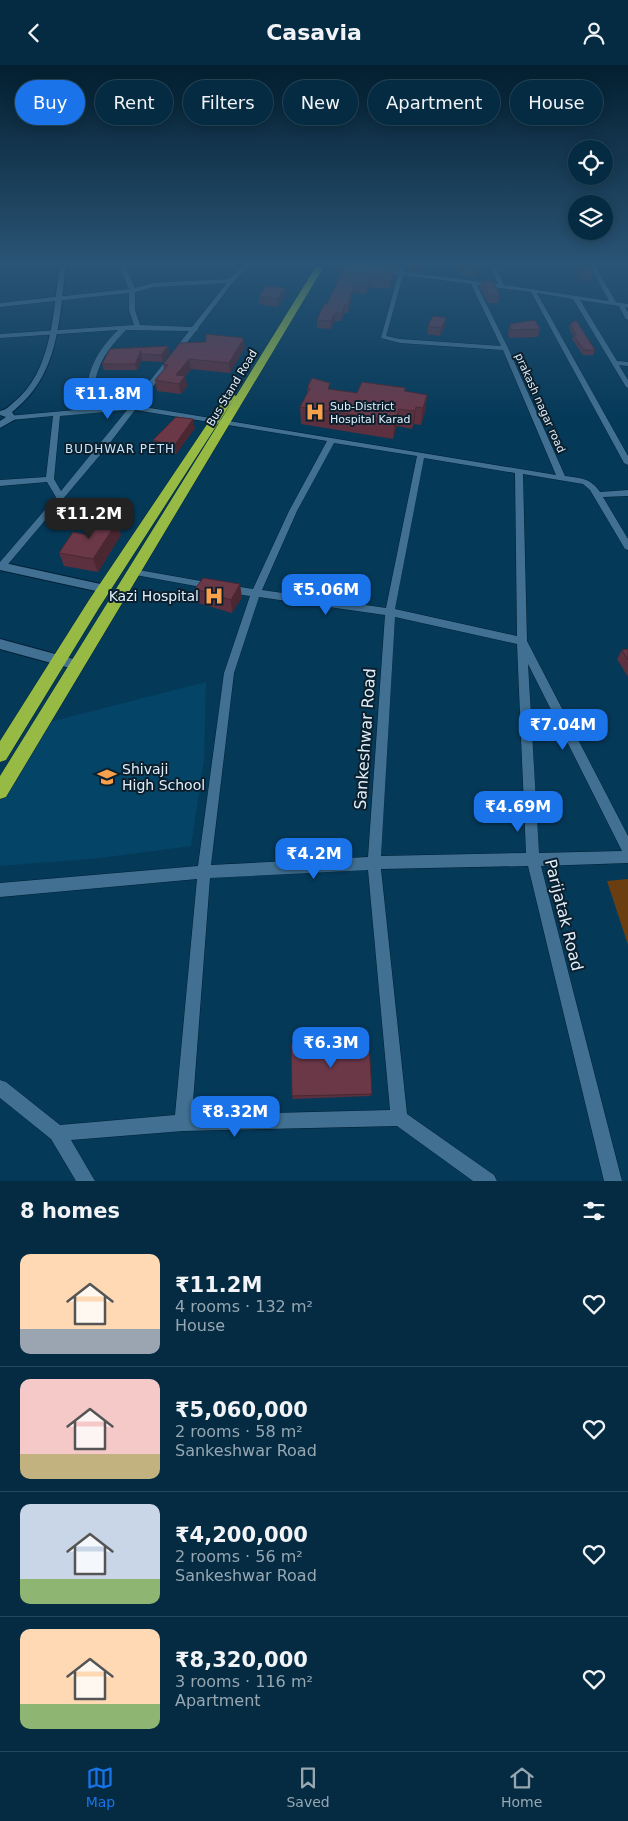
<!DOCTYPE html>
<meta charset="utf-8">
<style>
:root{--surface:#042b42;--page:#0d3349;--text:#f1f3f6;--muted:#97a7b2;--line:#25475b;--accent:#1a73e8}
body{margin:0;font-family:"DejaVu Sans",sans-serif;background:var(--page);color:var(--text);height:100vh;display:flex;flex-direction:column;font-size:19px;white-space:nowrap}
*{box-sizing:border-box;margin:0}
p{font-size:16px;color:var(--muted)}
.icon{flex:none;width:28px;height:28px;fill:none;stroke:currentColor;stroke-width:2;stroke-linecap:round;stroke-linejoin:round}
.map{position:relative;height:1116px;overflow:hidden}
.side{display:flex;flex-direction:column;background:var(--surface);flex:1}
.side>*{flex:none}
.hud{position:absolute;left:15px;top:15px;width:599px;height:45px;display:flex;gap:10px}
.tools{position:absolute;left:568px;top:75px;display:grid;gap:10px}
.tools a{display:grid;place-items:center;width:45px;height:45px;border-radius:50%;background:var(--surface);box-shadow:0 2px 12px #0003,0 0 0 1px var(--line);font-size:25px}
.price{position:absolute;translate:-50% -42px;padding:0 11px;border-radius:10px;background:var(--accent);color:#fff;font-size:16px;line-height:32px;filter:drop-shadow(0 1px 2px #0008)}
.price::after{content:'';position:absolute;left:50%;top:30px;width:15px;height:11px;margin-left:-8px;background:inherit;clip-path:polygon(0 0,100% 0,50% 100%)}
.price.active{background:#222;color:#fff}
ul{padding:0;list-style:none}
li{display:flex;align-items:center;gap:15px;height:125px;padding:0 20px}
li+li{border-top:1px solid var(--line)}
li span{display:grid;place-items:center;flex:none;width:140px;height:100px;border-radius:10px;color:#555}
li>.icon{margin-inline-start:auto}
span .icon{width:60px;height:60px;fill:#fffc;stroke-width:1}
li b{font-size:21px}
h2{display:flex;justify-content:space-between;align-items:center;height:60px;padding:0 20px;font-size:21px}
.tag{padding:0 18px;border-radius:22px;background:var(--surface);box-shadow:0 2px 12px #0003,0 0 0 1px var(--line);font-size:18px;line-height:45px}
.tag.active{background:var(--accent);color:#fff}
header{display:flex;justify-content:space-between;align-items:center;height:65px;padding:0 20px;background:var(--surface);font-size:22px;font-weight:800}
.menu{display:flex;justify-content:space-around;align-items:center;height:70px;border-top:1px solid var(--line);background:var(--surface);font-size:14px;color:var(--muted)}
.menu a{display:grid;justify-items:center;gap:2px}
.menu .active{color:var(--accent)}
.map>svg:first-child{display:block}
</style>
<header><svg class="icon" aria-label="back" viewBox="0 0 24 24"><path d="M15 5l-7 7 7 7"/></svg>Casavia<svg class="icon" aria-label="person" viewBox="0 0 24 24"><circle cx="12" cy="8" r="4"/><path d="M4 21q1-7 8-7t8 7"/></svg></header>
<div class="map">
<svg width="628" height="1116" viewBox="0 0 628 1116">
<rect width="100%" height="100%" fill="#053958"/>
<path fill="#044466" d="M206,617L204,694L191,781L100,793L0,801V730L49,657Z"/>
<path fill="#6a3e10" d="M628,814V880L607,816Z"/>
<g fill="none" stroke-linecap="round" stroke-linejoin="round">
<g stroke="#002036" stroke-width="1">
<path id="minor" d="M118,199H124L135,223L153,218L229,214L245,199H251L233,217L198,263V265L196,266L138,341L556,410L503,285L400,278L381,273L398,210L379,206L382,204L399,206L402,199H406L404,207L498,219L489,199H494L504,220L609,236L589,199H594L616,237L628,239V243L625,242L628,247V255L625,253L619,241L580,235L617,296L628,297V301L619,300L628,315V323L626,322L573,234L537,228L628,391V400L624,398L531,227L477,220L508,283L565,411C580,413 591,413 600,427L628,425V431L603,432L628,474V485L625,484L590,425L583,419L523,409L527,576L628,771V798L541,801L622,1116H604L528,801L381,804L407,1049L494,1110L497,1116H473L397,1061L183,1066L71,1075L95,1116H76L51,1074L0,1033V1015L6,1017L60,1060L175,1050L197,814L0,832V818L198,801L224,608L250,531L228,528L223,524L228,520L253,524L289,446L327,376L135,345L106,383L4,504L0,505V497L56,432L47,417L0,421V415L46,412L53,351L11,355H8V351L131,340L189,266L126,265C104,288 95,302 93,335L89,337L85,335C88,304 96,287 118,265L0,273V269L134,260L129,245V228L0,242V238L129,224ZM403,210L471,219L501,281L400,274L386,271ZM227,218L192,262L140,260L135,245V227L153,222ZM127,345L61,426L54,414L60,351ZM334,378L417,391L386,543L262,525L297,446ZM424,393L515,408L517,571L395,544ZM259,532L385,550L368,792L211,800L234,608ZM395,552L517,579L526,788L381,791ZM528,599L622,786L539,788ZM368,805L390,1045L192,1050L210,813Z
M325,199L350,200L353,202L350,204L326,202L323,200Z
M133,504L212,518L217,521L212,524L130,509L128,507Z"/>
</g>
<g stroke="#002036" stroke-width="2">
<path id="tertiary" d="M60,199H66C59,254 60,310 12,347L16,353L14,355L0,363V356L6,352L0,350V346C5,345 9,342 13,338C53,307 53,245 60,199Z
M0,497L105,520L111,524L105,528L0,505Z
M0,574L77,595L82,596L84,600L82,604L77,605L0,584Z"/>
</g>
<g stroke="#002036" stroke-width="2">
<path id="secondary" d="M0,199H41L38,201L0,203Z"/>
</g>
<g stroke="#002036" stroke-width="1">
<path id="trunk" d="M319,201L323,203L6,732L0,734V711L235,332L99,543L6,695L0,697V676L89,535L226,331L231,328L236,331L315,203Z"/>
</g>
<use href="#minor" fill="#417092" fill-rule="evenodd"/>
<use href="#tertiary" fill="#417092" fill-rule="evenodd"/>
<use href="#secondary" fill="#417092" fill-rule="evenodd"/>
<use href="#trunk" fill="#96ba44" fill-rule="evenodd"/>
</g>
<path fill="#5c303e" d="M266,199H281L278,203L266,202Z
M340,199H400L397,205H395V211L390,224L370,222L366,229L353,227L348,248H344L341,256H335L331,264L317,263V255L327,239L340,211H338V203Z
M409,199H422L420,208L408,207Z
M455,199H477L475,212L457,209Z
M568,199H588L593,210L592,216L579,215L576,206H571Z
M482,215L500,231L498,238H488L480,222Z
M285,223V231L278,242L259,239V231Z
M446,253L445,261L440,271L427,269L428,261Z
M510,259L540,264L538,272L509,273L508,268Z
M570,259L595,285L593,290H583L572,274L573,271L569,263Z
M180,278L245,283L230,308L191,304L185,311L187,321L181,329L157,326L155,315L164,304L163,299Z
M168,281L169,288L163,297L142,296V294L137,305H104L102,299Z
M307,323L330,324L357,328L405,326L427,330L425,347L421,360L414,359L412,364L397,361L393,374L301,359L300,342L307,329Z
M195,363L176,389L155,384L153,375Z
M87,470H121L98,507L64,501L59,488Z
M195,524L242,532L232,548L198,538Z
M628,584V612L617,594L622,585Z
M372,1029L370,1031L293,1034L292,1031Z"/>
<path fill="#4b2732" d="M395,204V211L390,224V216Z
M371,214L370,222L366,229L367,221Z
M354,220L353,227L348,248V240Z
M285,223V231L278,242L277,234Z
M345,240L344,248L341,256L342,248Z
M335,248V256L331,264V256Z
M446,253L445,261L440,271L441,263Z
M244,273L245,283L230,308L229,298Z
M168,281L169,288L163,297L161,290Z
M141,286L142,294L137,305L135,299Z
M189,294L191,304L185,311L187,321L181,329L176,310Z
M427,330L425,347L421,360L423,343Z
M416,342L414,359L412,364L415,346Z
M399,344L397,361L393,374L395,356Z
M193,354L195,363L176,389L174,381Z
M117,457L121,470L98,507L93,494Z
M240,519L242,532L232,548L231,535Z"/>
<path fill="#6b3848" stroke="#4b2732" d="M340,199H355L395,204L390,216L371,214L367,221L354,220L348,240H345L342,248H335L331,256L317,255L324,239H327L343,204L338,203Z
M409,199H421V200Z
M458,199H477V202Z
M572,199H588L593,210L581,209L578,200Z
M482,215L494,217L500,231H489Z
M267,221L285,223L277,234L259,231Z
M433,251L446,253L441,263L428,261Z
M535,255L540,264L511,265L510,259Z
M576,255L595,285H584L573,270H576L570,259Z
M206,269L244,273L229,298L189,294L176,310L185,311L179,319L155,315L168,300L163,299L180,278L206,277Z
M168,281L161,290L141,289V286L135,299H102L110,284Z
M312,313L330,318L328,324L357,328L362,317L406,323L404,326L427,330L423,343L416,342L415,346L399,344L395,356L300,342L310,323H307Z
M176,352L193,354L174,381L153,375Z
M98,454L117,457L93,494L59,488L73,467L87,470Z
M203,513L240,519L231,535L195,524Z
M628,584V595L622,585Z
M369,977L372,1029L292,1031L291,979Z"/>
<linearGradient id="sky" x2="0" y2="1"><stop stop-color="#031f30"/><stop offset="0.56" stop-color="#2a5475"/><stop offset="1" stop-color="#2a5475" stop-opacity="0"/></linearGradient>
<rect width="628" height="355" fill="url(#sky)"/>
<defs>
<g id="hospital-bare" transform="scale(1.5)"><path d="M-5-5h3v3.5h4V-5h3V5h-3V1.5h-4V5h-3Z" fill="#f9a04c" stroke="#0c1f2d" stroke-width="2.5" paint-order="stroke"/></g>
<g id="university-bare" transform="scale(1.5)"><path d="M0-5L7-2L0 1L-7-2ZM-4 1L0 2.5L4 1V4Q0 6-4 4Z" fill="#f9a04c" stroke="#0c1f2d" stroke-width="2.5" paint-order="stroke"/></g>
</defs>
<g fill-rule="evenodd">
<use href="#hospital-bare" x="315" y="347"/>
<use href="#hospital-bare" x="214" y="531"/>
<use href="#university-bare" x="107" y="712"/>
</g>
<g text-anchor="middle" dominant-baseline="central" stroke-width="4" stroke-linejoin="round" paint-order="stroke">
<g font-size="11" fill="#e1effb" stroke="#0c1f2d">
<text transform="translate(232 323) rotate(-59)">Bus Stand Road</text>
<text transform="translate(540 338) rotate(66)">prakash nagar road</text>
</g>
<g font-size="11" fill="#e1effb" stroke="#0c1f2d" text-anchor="start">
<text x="330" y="341">Sub-District<tspan x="330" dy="13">Hospital Karad</tspan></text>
</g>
<g font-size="12" letter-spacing="1" fill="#c7e4fb" stroke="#0c1f2d">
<text x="120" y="384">BUDHWAR PETH</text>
</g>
<g font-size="14" fill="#e1effb" stroke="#0c1f2d" text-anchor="end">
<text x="199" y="531">Kazi Hospital</text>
<text x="122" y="704" text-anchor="start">Shivaji<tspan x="122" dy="16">High School</tspan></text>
</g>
<g font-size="16" fill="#e1effb" stroke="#0c1f2d">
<text transform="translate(365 674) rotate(-86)">Sankeshwar Road</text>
<text transform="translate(564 850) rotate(76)">Parijatak Road</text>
</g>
</g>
</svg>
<div class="tools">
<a><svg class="icon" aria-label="locate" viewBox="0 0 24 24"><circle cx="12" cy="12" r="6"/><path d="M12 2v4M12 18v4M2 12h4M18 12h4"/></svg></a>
<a><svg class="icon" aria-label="layers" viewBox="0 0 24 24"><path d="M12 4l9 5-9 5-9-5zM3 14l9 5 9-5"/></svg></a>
</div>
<b class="price" style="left:108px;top:355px">₹11.8M</b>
<b class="price active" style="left:89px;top:475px">₹11.2M</b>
<b class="price" style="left:326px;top:551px">₹5.06M</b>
<b class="price" style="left:563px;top:686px">₹7.04M</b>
<b class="price" style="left:518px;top:768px">₹4.69M</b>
<b class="price" style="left:314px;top:815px">₹4.2M</b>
<b class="price" style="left:331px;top:1004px">₹6.3M</b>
<b class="price" style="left:235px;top:1073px">₹8.32M</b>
<div class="hud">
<a class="tag active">Buy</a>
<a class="tag">Rent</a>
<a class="tag">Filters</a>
<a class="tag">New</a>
<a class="tag">Apartment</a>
<a class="tag">House</a>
</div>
</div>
<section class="side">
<h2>8 homes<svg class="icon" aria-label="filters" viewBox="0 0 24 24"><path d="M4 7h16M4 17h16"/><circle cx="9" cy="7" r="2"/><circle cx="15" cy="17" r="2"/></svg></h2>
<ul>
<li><span style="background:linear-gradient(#ffd9b3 75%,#9aa5b1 0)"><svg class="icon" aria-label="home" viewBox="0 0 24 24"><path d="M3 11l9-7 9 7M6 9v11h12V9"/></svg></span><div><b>₹11.2M</b><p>4 rooms · 132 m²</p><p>House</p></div><svg class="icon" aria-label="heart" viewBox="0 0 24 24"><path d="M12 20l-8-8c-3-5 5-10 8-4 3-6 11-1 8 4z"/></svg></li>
<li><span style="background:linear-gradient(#f6c9c9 75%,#c2b280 0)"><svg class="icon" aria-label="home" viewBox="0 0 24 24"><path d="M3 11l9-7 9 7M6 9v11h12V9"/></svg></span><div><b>₹5,060,000</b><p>2 rooms · 58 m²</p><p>Sankeshwar Road</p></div><svg class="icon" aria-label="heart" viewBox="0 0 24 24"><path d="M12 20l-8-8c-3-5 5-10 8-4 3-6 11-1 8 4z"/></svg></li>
<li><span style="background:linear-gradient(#c9d6e8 75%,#8fb573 0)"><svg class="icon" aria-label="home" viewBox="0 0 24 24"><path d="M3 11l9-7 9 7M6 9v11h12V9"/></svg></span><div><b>₹4,200,000</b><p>2 rooms · 56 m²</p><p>Sankeshwar Road</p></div><svg class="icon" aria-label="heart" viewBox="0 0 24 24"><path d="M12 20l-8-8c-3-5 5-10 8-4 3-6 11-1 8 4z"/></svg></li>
<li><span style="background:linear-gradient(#ffd9b3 75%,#8fb573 0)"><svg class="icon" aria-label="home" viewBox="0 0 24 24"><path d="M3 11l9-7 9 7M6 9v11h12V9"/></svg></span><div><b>₹8,320,000</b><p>3 rooms · 116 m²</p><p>Apartment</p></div><svg class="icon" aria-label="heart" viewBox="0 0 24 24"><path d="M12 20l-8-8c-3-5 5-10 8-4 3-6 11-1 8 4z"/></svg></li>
</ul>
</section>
<nav class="menu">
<a class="active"><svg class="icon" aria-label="map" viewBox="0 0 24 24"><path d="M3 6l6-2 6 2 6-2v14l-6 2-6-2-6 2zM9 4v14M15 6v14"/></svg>Map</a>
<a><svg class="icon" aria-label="saved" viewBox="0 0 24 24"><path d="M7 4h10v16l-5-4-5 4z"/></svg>Saved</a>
<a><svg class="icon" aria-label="home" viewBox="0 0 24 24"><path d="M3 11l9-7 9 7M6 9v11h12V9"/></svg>Home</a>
</nav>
